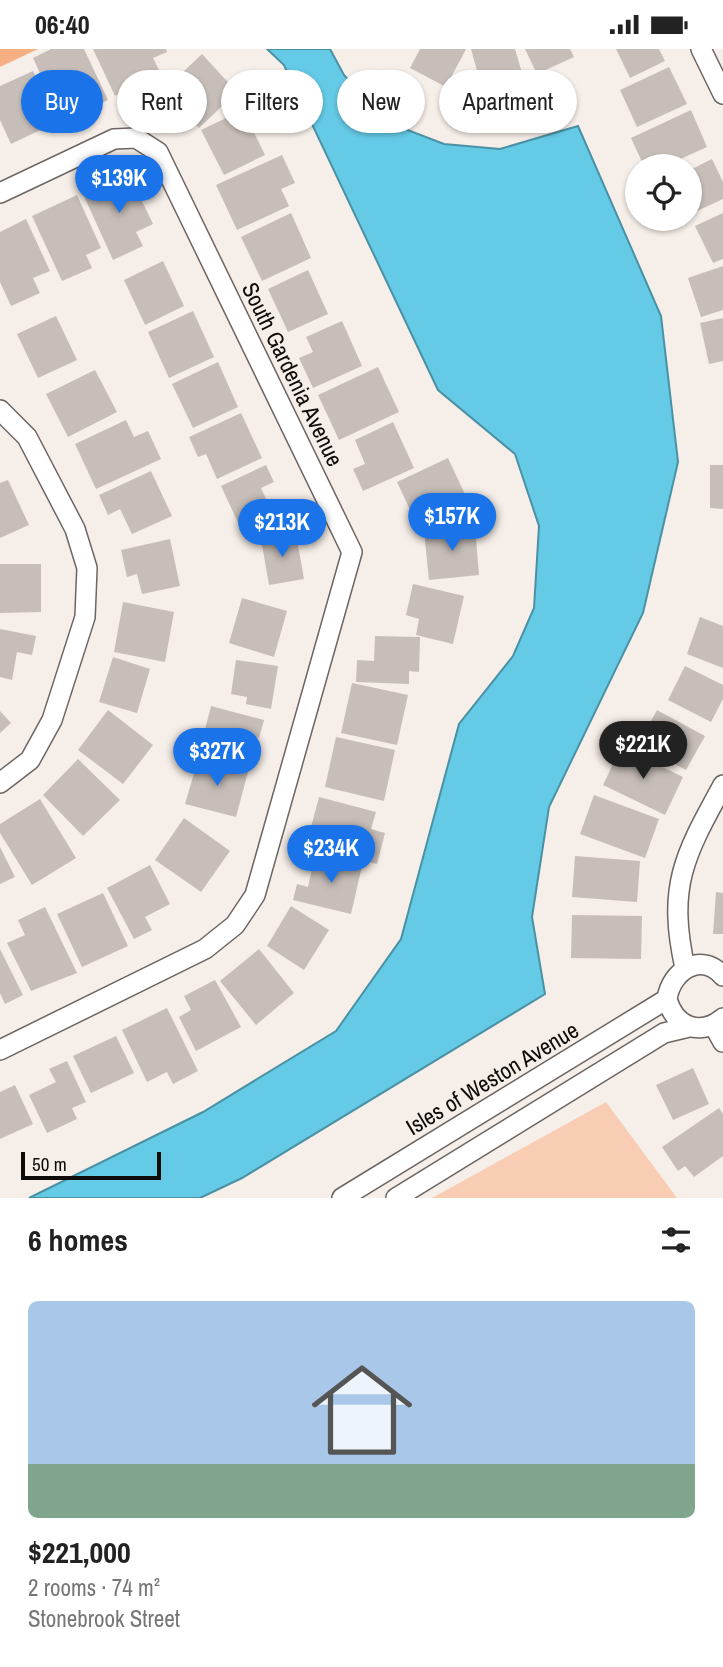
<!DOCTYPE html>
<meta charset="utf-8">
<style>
:root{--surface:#fff;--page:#f6f6f6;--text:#222;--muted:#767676;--line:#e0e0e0;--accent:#1a73e8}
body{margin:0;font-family:"Archivo Narrow",sans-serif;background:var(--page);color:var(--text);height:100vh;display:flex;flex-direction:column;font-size:26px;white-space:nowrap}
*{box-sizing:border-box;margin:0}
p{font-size:23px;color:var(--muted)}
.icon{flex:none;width:38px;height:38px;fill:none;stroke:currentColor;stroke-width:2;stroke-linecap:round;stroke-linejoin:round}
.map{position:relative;height:1149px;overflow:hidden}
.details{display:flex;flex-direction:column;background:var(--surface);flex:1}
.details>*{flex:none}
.banner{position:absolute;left:21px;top:21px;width:682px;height:63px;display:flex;gap:14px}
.tools{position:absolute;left:625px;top:105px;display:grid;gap:14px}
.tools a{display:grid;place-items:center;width:77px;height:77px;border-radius:50%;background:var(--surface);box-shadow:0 2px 5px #0004;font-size:35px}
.scale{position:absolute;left:21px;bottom:18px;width:140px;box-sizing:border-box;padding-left:7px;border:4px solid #0e0b09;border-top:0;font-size:19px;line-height:24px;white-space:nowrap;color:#0e0b09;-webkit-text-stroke:5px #f6eee8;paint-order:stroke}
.price{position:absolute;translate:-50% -60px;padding:0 16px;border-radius:24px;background:var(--accent);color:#fff;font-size:23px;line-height:46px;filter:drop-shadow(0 2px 4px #0008)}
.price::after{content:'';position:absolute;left:50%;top:42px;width:21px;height:16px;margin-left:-10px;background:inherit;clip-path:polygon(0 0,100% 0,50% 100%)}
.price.selected{background:#222;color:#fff}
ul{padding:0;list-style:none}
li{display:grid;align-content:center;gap:14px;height:371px;padding:0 28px}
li+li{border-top:2px solid var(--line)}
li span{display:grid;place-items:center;height:217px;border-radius:10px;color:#555}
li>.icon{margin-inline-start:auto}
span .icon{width:126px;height:126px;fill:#fffc;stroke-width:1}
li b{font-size:30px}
h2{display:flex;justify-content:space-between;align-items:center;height:84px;padding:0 28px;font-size:30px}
.chip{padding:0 24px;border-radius:32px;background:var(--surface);box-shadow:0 2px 5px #0004;font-size:24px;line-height:63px}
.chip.selected{background:var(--accent);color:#fff}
.status{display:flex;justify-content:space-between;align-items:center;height:49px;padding:0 35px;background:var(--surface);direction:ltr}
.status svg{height:19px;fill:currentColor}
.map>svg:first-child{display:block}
</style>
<div class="status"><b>06:40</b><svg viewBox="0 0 49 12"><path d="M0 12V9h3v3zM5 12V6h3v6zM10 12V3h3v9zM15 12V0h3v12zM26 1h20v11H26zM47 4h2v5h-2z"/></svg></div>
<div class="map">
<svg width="723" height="1149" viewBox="0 0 723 1149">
<rect width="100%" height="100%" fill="#f6eee8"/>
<path fill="#f8cdb3" d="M606,1053L677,1149H432Z"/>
<path fill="#f6af82" d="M0,0H38L0,18Z"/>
<path fill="#64cae6" stroke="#4a91a4" stroke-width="2" d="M267,0H330L344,26L384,72L444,95L500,100L578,77L661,267L678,413L643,564L549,758L532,868L545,945L242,1129L200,1149H29L203,1063L336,982L401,890L459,675L513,607L534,559L539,477L515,405L438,341L284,16Z"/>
<path fill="#c7beb9" d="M51,0H84L108,51L62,72L33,9Z
M93,0H166L167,3L153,9L160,23L115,47Z
M420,0H466L446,38L410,19Z
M471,0H515L527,41L510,46L514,58L489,65Z
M525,0H570L574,8L537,25Z
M616,0H659L665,12L630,29Z
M202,5L237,43L199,79L164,41Z
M669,18L687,55L637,78L620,41Z
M33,22L57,73L11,95L0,71V37Z
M243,61L265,106L224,126L201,81Z
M691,61L707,98L665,117H644L631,89Z
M282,106L295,134L281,140L289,157L237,181L216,136Z
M712,110L723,133V150L693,164L690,157V121Z
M128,123L153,175L136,183L143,197L113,211L83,145Z
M77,146L101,199L86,206L92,219L62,232L32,167Z
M291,164L311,209L262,232L241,188Z
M723,164V210L713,214L695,177Z
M26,170L50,222L33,229L40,244L11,257L0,233V183Z
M163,212L184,257L145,276L124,231Z
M723,217V261L701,268L688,229Z
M308,221L328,265L288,283L268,240Z
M193,262L214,308L169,329L148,283Z
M56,267L77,311L38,329L17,285Z
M723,269V312L709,315L700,274Z
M342,272L362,317L313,339L299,309L313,303L306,288Z
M218,313L238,358L193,379L172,335Z
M378,318L399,363L339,391L318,346Z
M95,321L117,363L68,388L46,345Z
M241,364L262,409L217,430L206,405L198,408L189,388Z
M126,371L134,388L148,382L161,410L96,440L75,395Z
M393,373L414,419L363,442L353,420L365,415L355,391Z
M448,409L469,454L418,478L397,433Z
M266,416L274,433L261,439L273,465L241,480L221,437Z
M710,416H723V460L710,459Z
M151,422L172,467L132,485L120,460L108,466L99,446Z
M8,431L29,476L0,489V434Z
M475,478L479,526L429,531L424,482Z
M296,485L304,530L269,536L261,490Z
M170,490L180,537L142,545L137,525L127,528L121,501Z
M0,515H41V563L0,564Z
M413,535L464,547L453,595L416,586L419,570L406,566Z
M242,549L287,562L274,608L229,594Z
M123,553L174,563L165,613L114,603Z
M700,568L723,577V619L687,605Z
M0,580L36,587L32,606L17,603L12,631L0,628Z
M375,587L420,588L419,623L409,622V635L356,633L357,611L374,612Z
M113,608L150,620L137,664L99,653Z
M236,611L278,617L271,660L246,655L247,648L231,645Z
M685,617L723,636V650L711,673L668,651Z
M352,634L408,646L397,696L341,684Z
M211,657L264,671L259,689L246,686L239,715L199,704Z
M108,661L153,696L123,735L78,701Z
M657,661L705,687L686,721L638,696Z
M0,662L11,674L0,684Z
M336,688L395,701L384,752L325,738Z
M621,698L683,728L665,766L603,736Z
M78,710L120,751L83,787L43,746Z
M198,711L248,723L236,768L185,755Z
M594,746L659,770L645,809L580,785Z
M319,748L376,763L371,780L385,784L377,815L306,797Z
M40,750L76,809L32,836L0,784V775Z
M184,769L230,802L201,843L155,811Z
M0,798L15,828L0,835Z
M315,806L362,817L351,865L293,851L297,835L308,838Z
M575,807L640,812L637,853L572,848Z
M150,816L170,855L145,868L152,881L134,890L107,839Z
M716,843L723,844V885H713Z
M103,844L128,897L82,918L57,865Z
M291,857L329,881L304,921L267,897Z
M45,858L77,924L31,942L7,894L25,886L18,871Z
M572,866L642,867L641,910L571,909Z
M0,900L23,946L5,955L0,944Z
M259,900L294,944L256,976L220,932Z
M215,931L241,978L196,1002L179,968L191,961L184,947Z
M167,959L198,1022L173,1035L167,1023L147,1033L122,981Z
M116,987L134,1024L91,1044L73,1007Z
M67,1012L86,1053L72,1059L77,1070L47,1084L29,1046L56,1033L49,1020Z
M693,1019L709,1055L673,1071L656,1036Z
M15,1036L33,1075L0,1090V1043Z
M719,1059L723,1065V1107L694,1128L685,1117L678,1122L662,1098Z"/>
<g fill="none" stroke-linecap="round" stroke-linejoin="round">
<g stroke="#6d6561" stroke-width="22">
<path id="street" d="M701,0L723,45
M0,144L114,90L136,89L158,103L352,503L255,846L235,876L205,900L0,1001
M0,361L27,388L75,480L87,519L85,568L52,671L30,711L0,734
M685,919C667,837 684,807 723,736
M723,927C701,902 671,922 667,950C675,978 700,988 723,969
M714,977L723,993
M342,1149L667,950
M396,1149L664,984L689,978"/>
</g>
<use href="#street" stroke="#fff" stroke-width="19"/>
</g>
<g text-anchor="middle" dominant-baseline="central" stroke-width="6" stroke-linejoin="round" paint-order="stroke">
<g font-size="23" fill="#0e0b09" stroke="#f6eee8">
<text transform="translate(293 325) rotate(64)">South Gardenia Avenue</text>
<text transform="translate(492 1029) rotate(-31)">Isles of Weston Avenue</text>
</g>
</g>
</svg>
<div class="tools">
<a><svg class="icon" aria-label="locate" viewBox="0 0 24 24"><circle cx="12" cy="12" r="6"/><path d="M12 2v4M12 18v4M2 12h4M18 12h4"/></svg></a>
</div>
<div class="scale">50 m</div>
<b class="price" style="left:119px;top:166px">$139K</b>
<b class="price" style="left:452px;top:504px">$157K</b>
<b class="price" style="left:282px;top:510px">$213K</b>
<b class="price selected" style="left:643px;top:732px">$221K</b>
<b class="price" style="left:217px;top:739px">$327K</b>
<b class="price" style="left:331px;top:836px">$234K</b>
<div class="banner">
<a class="chip selected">Buy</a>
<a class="chip">Rent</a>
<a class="chip">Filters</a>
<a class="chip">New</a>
<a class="chip">Apartment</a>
</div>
</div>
<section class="details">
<h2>6 homes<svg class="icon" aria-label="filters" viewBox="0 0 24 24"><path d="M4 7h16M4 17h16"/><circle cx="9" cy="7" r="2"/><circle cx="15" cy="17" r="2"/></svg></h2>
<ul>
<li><span style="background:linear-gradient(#a9c7e8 75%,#7fa58c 0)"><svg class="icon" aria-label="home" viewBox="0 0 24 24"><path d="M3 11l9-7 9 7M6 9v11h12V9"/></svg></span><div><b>$221,000</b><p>2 rooms · 74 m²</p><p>Stonebrook Street</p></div></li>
</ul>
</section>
